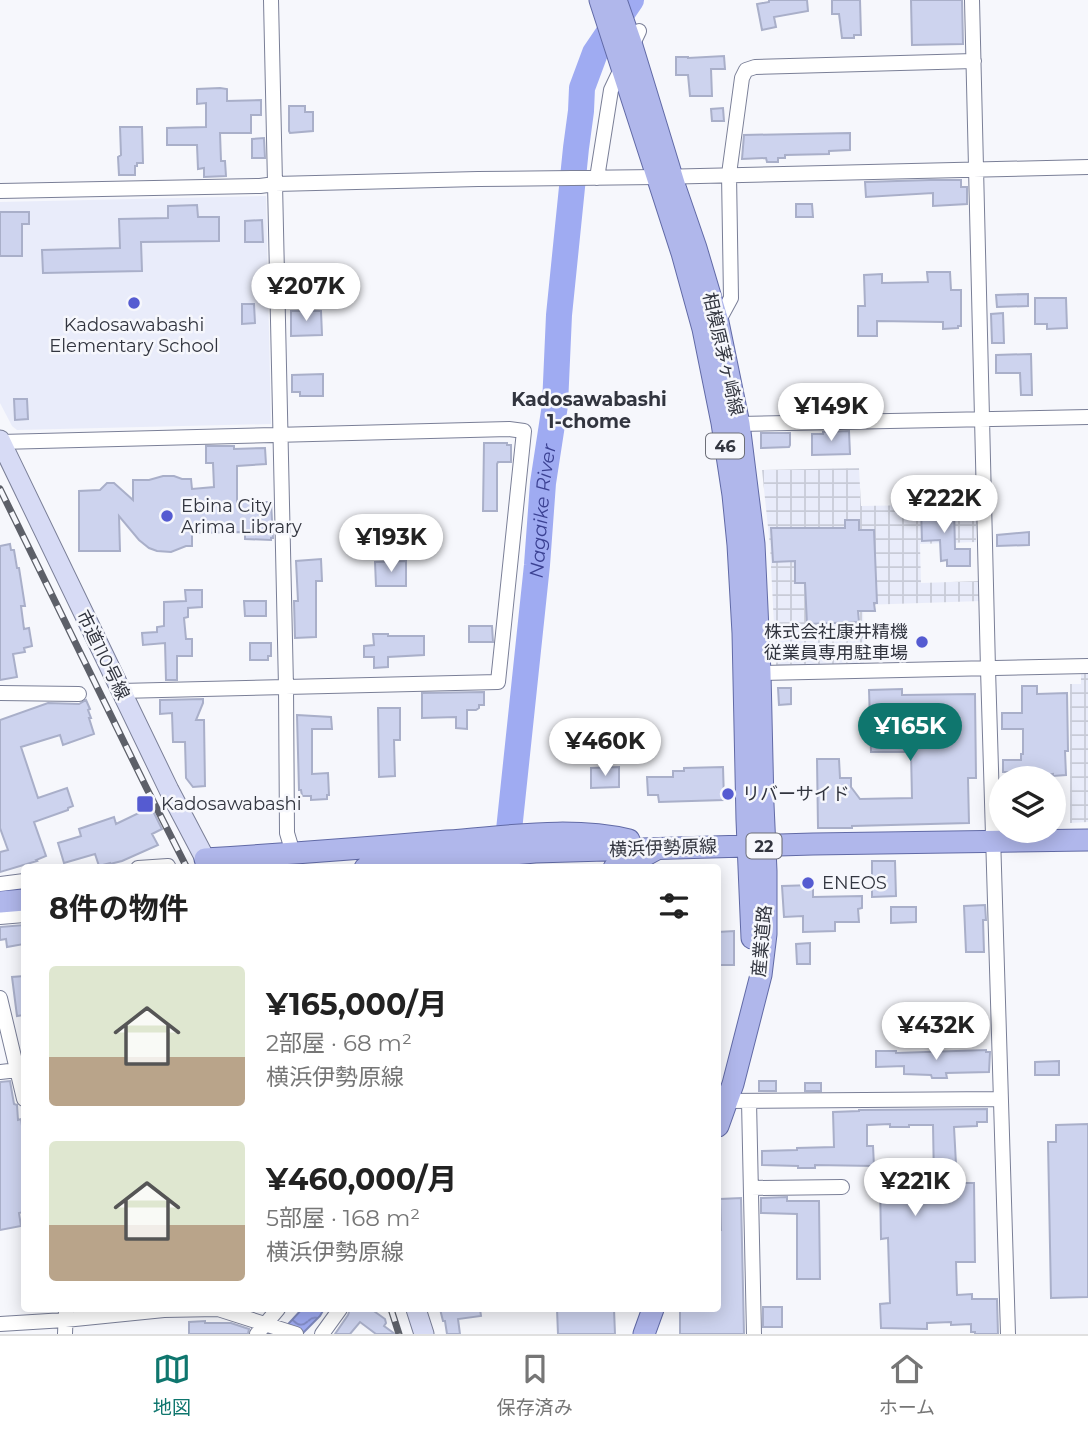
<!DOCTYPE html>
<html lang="ja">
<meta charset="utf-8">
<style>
:root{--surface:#fff;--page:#f2f2f2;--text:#222;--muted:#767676;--line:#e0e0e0;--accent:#0f766e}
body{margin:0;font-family:Montserrat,"Noto Sans JP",sans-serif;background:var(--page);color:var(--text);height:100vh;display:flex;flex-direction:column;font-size:26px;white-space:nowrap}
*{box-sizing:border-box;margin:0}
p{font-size:23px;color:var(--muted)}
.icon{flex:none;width:38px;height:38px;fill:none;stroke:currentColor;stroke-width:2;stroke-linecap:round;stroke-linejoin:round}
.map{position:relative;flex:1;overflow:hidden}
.sheet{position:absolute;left:21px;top:864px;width:700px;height:448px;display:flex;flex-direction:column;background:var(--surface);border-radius:7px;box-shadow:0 4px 18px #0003}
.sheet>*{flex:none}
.tools{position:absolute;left:989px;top:766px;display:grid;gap:14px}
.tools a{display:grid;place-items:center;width:77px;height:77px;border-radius:50%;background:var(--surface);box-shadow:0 4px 18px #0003;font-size:35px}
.price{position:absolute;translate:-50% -60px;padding:0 16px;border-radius:24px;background:#fff;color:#222;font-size:23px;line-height:46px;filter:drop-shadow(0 2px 4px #0008)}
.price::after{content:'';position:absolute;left:50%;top:42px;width:21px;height:16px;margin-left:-10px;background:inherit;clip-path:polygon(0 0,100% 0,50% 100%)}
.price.current{background:var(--accent);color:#fff}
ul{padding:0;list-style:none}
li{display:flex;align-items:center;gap:21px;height:175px;padding:0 28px}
li span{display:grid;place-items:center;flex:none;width:196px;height:140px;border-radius:7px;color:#555}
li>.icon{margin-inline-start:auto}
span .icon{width:84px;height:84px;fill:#fffc;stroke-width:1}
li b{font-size:30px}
h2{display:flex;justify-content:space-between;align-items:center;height:84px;padding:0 28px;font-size:30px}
.menu{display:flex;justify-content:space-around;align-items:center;height:98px;border-top:2px solid var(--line);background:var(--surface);font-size:19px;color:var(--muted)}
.menu a{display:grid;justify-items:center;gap:4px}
.menu .current{color:var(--accent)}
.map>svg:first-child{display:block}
</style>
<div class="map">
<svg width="1088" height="1334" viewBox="0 0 1088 1334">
<defs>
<pattern id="industrial-grid" width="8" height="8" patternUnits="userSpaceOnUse" patternTransform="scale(1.75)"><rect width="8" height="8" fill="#e9ecfa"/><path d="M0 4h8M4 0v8" fill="none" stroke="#c8cbd7"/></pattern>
<pattern id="water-waves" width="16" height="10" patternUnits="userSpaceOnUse" patternTransform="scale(1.75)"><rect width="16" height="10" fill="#9fabf2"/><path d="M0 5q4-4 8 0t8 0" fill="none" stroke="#828cc5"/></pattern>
</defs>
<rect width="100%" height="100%" fill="#f6f7fc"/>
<path fill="#e9ecfa" d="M266,196L271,424L17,430L12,426L0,403V202Z"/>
<path fill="url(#industrial-grid)" d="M859,468L861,506L976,504V542L920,544L921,583L981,581V601L863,605L864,663L776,665L770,546L762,470Z
M1088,673V822L1070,823V684H1081V674Z"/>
<path fill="url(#water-waves)" stroke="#7e88bc" stroke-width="2" d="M302,1309H324L320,1316L302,1334H279Z"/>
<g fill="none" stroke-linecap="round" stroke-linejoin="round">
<path stroke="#9fabf2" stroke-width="26" id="s1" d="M505,868L537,565L543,483L555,405L559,315L576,148L581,111L582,88L595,53L631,0"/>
</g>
<path fill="#cdd3ee" stroke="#a9afc9" stroke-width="2" d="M769,0H807L808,11L774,17L776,27L762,30L757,4L769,2Z
M832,0H860L861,35H854V38H842L839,14H832Z
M911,0H962L963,44L912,45Z
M724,56L725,69H711L712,96H690L688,75H676V57H688V58Z
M220,88L227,89V101L261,100V115H251V133H220L221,161H225L226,176L204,177V168L198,169L197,145H167V128L206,127V103L197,104V89Z
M289,106H305V112H313V131L290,133L289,131Z
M723,108L724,121H712L711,109Z
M120,127H142L143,163H137V166H135V175H119L118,157L121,155Z
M850,133V150L829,151V154L785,155V158H778V162H767L766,158L742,159L744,135Z
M264,138L265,158H252V139Z
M930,180H961V187H967V204L933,206V193L866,197L865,182Z
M796,204H812L813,217H796Z
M197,205L198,217H219V241L141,242L142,271L43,273L42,250L120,248L119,219L168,218V206Z
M0,212H29V224H22V256H0Z
M262,220L263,242H245V221Z
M927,272H950L951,290H961V326H958V328L943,329V322L877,321V336H858V306H865L864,275L882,274V283L928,282Z
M1028,294V306L997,307L996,295Z
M1035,298H1066L1067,328L1047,329V324H1035Z
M242,304H254L255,323L242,324Z
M291,311H321L322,335L291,336Z
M1003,313L1004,343H992L991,314Z
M1031,354L1032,395H1021L1020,373H996V355Z
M323,374V396H300V392H292V375Z
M14,399H27L28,419L15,420Z
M849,431L850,454L812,455V434H823V432Z
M761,433H790V445L789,447L761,448Z
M484,443H507V445H511V462H498L497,464V511H483Z
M206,446H234V449L265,448L266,464L237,466V502H271L273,538H271V540L245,539V532L192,533V546H186L171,552L157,551L149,548L139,540L119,516L120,551H79V491L100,490L107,483H114L133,500V480H149L163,476H174L182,479H191L192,489L214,487L213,463H206Z
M954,507L955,549H970V566H947V560L941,561L940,540L922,541L921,508Z
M845,520H859V530H874L877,603H874L875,611H858L859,622L807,624L805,583H795V561L773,562L771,528H845Z
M1029,532V545L997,546V535Z
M10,544L11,550H14L17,568H19L25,606H21L24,629L29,628L32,646L24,648L25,652L13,654L17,677L0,680V546Z
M321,559L322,581H316V637L295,638L294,601H298L296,561Z
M406,561V586H376L375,562Z
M185,590H202V607L188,608V617L184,618L186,639H192V656H177V680H166L165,643L143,645L142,633L157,632V627L164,626V602L186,601Z
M244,601H266V616H245Z
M469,626H492L493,642H469Z
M373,634H388V636H424V655L388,657V667L374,668V657H364V646L374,645Z
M250,643H271V656H268V660H250Z
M1022,686H1037V694L1067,693L1068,751H1065L1066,775L1053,776V774L1022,778V772H1003V760H1021V754H1023V729H1002V713H1022Z
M778,688H791V704L779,705Z
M902,689V695L975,694L976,778H968L969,823L852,826V828H818L817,759H839L840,778H851V787L860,799L912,798L911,752H871L869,690Z
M484,692V705H479V708L476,710H467V729L456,728V717L422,718V693Z
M203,699V703L196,720H204L205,786L193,787L186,778L185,742H173L172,713L160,714V700Z
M86,700L90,709L88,710L91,718H89L94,734L63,745L60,735L21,747L38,798L67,788L73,806L68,808V810L34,822L46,856L36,860L37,861L0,872V852L8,850L0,828V720L48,703L79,704Z
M378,708H400V740H394L395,776L379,777Z
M297,715L331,717L332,729H312V774L328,773L329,795H327V799L311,800V796H302L301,790H299Z
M619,767V787L591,788V768Z
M723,767L724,800L659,802L658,795H648L647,777H673V771H684V768Z
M151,807L162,829L152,834L158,845L122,861L110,864V863L99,866L95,854L64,863L58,843L81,836L79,829L114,817L116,824Z
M872,861H895L896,896L872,897Z
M813,885V897L862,896V908L858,909L859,922H835V931L803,932V916L784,917L782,886Z
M985,905L986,920H983L984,952H966L964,906Z
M891,907H916V922L891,923Z
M24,925V944L7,947L6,939L0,940V927Z
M734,931V965H718V932Z
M810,943V964H797L796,944Z
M24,976V1015L17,1016L12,977Z
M986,1050V1052H990L989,1072L946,1073L947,1078H932L931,1075L904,1074V1066L876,1067V1051H896V1053Z
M1059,1061V1075H1035V1062Z
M10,1081L14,1104L17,1105L18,1120L21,1119L24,1139V1212L19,1213L21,1226L0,1230V1082Z
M759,1081H776V1091H759Z
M805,1083H821V1091H805Z
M987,1109V1122H977V1126L954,1127L957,1183H974L975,1262H956L957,1295L972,1294V1299H997L998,1334H975V1332H971V1324L951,1325V1322L927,1323V1329L881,1328L880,1304L890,1303L888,1238L881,1239L880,1183L934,1182L933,1125H909V1127H890V1124L867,1125V1146H873L874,1166L815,1165V1168H798V1166L762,1165V1151L797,1150V1148L834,1147L833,1112L859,1111V1110Z
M1088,1124V1297L1051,1298L1048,1142H1056V1125Z
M787,1197V1201H819L820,1279H797V1214L761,1213V1198Z
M741,1198L744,1334H680V1309H718V1230H721L720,1199Z
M763,1307H782V1327H763Z
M350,1309H371L385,1319L386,1323L384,1326L395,1334H376L360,1322L350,1334H335L348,1315Z
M440,1309H480L481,1316L458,1319L460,1334H447L445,1321H443Z
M557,1309H614L615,1334H558Z
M205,1321V1323H231L249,1329L248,1334H189V1322Z"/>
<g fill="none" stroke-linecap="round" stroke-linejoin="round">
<g stroke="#7a7f97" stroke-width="16">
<path id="street" d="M271,0L286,687L287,833L293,853
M972,0L988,669L1008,1334
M597,178L611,90L639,31
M0,191L260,186L275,184L478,179L657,177L1088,167
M718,322L731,298L729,174L742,78L746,70L755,67L974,61
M739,424L1088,417
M0,442L509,429L524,431L498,682L120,691
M760,673L1088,666
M0,693L79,694
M138,868L168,866L169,868
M0,884L24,881
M0,917L24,915
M0,998L24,1099
M0,1072L18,1070
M722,1101L1001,1099
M749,1101L754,1334
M751,1188L842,1187
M0,1324L65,1320L164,1310L218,1309L296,1334
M65,1334L66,1309
M257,1334L278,1309
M322,1334L340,1309"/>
</g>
<g stroke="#7a7f97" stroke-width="21">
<path id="secondary" d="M0,440L169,790L210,868
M416,1309L424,1334"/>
</g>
<g stroke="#616aa6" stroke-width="23">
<path id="primary" d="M600,0L682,253L703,329L722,423L733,495L738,545L743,633L747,820L752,938
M616,0L632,46L676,190L696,248L718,322L739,424L754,544L760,673L763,804L766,871V934L761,975L733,1084L718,1126
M205,859C286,854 366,848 447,841C506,837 570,826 629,840
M365,868L535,852L813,844L1088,840
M614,868L624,867L655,850
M0,902L24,900
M644,1334L653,1309"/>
</g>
<use href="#street" stroke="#fff" stroke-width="14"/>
<use href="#secondary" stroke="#d7dbf5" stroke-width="19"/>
<use href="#primary" stroke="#b0b7eb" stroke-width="21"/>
<g stroke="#5d6069" stroke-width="7">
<path id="rail" d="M0,489L146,787L187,868
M391,1309L399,1334"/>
</g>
<use href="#rail" stroke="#f6f7fc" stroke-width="4.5" stroke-dasharray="13" stroke-linecap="butt"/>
</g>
<g fill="#555bd1" stroke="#f6f7fc" stroke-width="2.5">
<circle cx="134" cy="303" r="7"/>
<circle cx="167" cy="516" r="7"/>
<circle cx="922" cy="642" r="7"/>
<circle cx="728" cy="794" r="7"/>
<rect x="136" y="795" width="18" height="18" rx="3.5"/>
<circle cx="808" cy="883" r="7"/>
</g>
<g text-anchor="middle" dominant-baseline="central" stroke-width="5" stroke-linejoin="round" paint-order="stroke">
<g fill="#f6f7fc" stroke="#6d6f78" stroke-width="2">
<rect x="706" y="433.5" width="38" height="25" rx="5"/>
<rect x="746.5" y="833.5" width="35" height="25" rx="5"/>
</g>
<g font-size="16" font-weight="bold" fill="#32353f">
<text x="725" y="446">46</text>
<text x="764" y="846">22</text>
</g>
<g font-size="18" fill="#32353f" stroke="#f6f7fc" text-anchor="start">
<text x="134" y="325" text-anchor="middle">Kadosawabashi<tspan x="134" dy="21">Elementary School</tspan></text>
<text x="181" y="506">Ebina City<tspan x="181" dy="21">Arima Library</tspan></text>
<text x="908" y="632" text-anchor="end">株式会社康井精機<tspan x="908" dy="21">従業員専用駐車場</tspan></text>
<text x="742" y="794">リバーサイド</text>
<text x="161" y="804">Kadosawabashi</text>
<text x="822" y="883">ENEOS</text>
</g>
<g font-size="18" fill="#32353f" stroke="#f6f7fc">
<text transform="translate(723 354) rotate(77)">相模原茅ヶ崎線</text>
<text transform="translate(103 655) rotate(64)">市道110号線</text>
<text transform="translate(663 848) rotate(-2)">横浜伊勢原線</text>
<text transform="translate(762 941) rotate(-85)">産業道路</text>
</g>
<g font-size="19" font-weight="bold" fill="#32353f" stroke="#f6f7fc">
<text x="589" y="399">Kadosawabashi<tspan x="589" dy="22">1-chome</tspan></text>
</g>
<g font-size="19" font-style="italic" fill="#3b4192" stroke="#f6f7fc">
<text stroke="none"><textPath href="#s1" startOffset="359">Nagaike River</textPath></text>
</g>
</g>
</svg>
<div class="tools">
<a><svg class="icon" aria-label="layers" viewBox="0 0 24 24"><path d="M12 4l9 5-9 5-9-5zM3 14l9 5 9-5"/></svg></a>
</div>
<b class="price" style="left:306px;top:323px">¥207K</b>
<b class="price" style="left:831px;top:443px">¥149K</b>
<b class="price" style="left:944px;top:535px">¥222K</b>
<b class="price" style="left:391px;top:574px">¥193K</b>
<b class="price current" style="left:910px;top:763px">¥165K</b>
<b class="price" style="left:605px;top:778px">¥460K</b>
<b class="price" style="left:936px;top:1062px">¥432K</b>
<b class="price" style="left:915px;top:1218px">¥221K</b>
<section class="sheet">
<h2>8件の物件<svg class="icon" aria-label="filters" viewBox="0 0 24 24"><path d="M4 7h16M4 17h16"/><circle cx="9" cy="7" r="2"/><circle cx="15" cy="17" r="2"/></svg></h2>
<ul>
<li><span style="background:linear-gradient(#dfe7d0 65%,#b9a48a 0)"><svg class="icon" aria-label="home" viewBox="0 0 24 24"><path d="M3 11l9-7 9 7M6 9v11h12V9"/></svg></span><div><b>¥165,000/月</b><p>2部屋 · 68 m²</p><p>横浜伊勢原線</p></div></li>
<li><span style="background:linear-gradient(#dfe7d0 60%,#b9a48a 0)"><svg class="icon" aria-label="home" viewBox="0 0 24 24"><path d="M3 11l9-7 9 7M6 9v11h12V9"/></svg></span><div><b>¥460,000/月</b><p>5部屋 · 168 m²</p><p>横浜伊勢原線</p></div></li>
</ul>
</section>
</div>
<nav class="menu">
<a class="current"><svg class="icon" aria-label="map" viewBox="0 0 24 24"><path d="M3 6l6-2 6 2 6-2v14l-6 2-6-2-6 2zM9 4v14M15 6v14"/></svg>地図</a>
<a><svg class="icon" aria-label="saved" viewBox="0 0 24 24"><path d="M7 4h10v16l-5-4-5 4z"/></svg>保存済み</a>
<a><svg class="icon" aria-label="home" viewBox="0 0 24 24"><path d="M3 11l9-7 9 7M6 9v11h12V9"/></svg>ホーム</a>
</nav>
